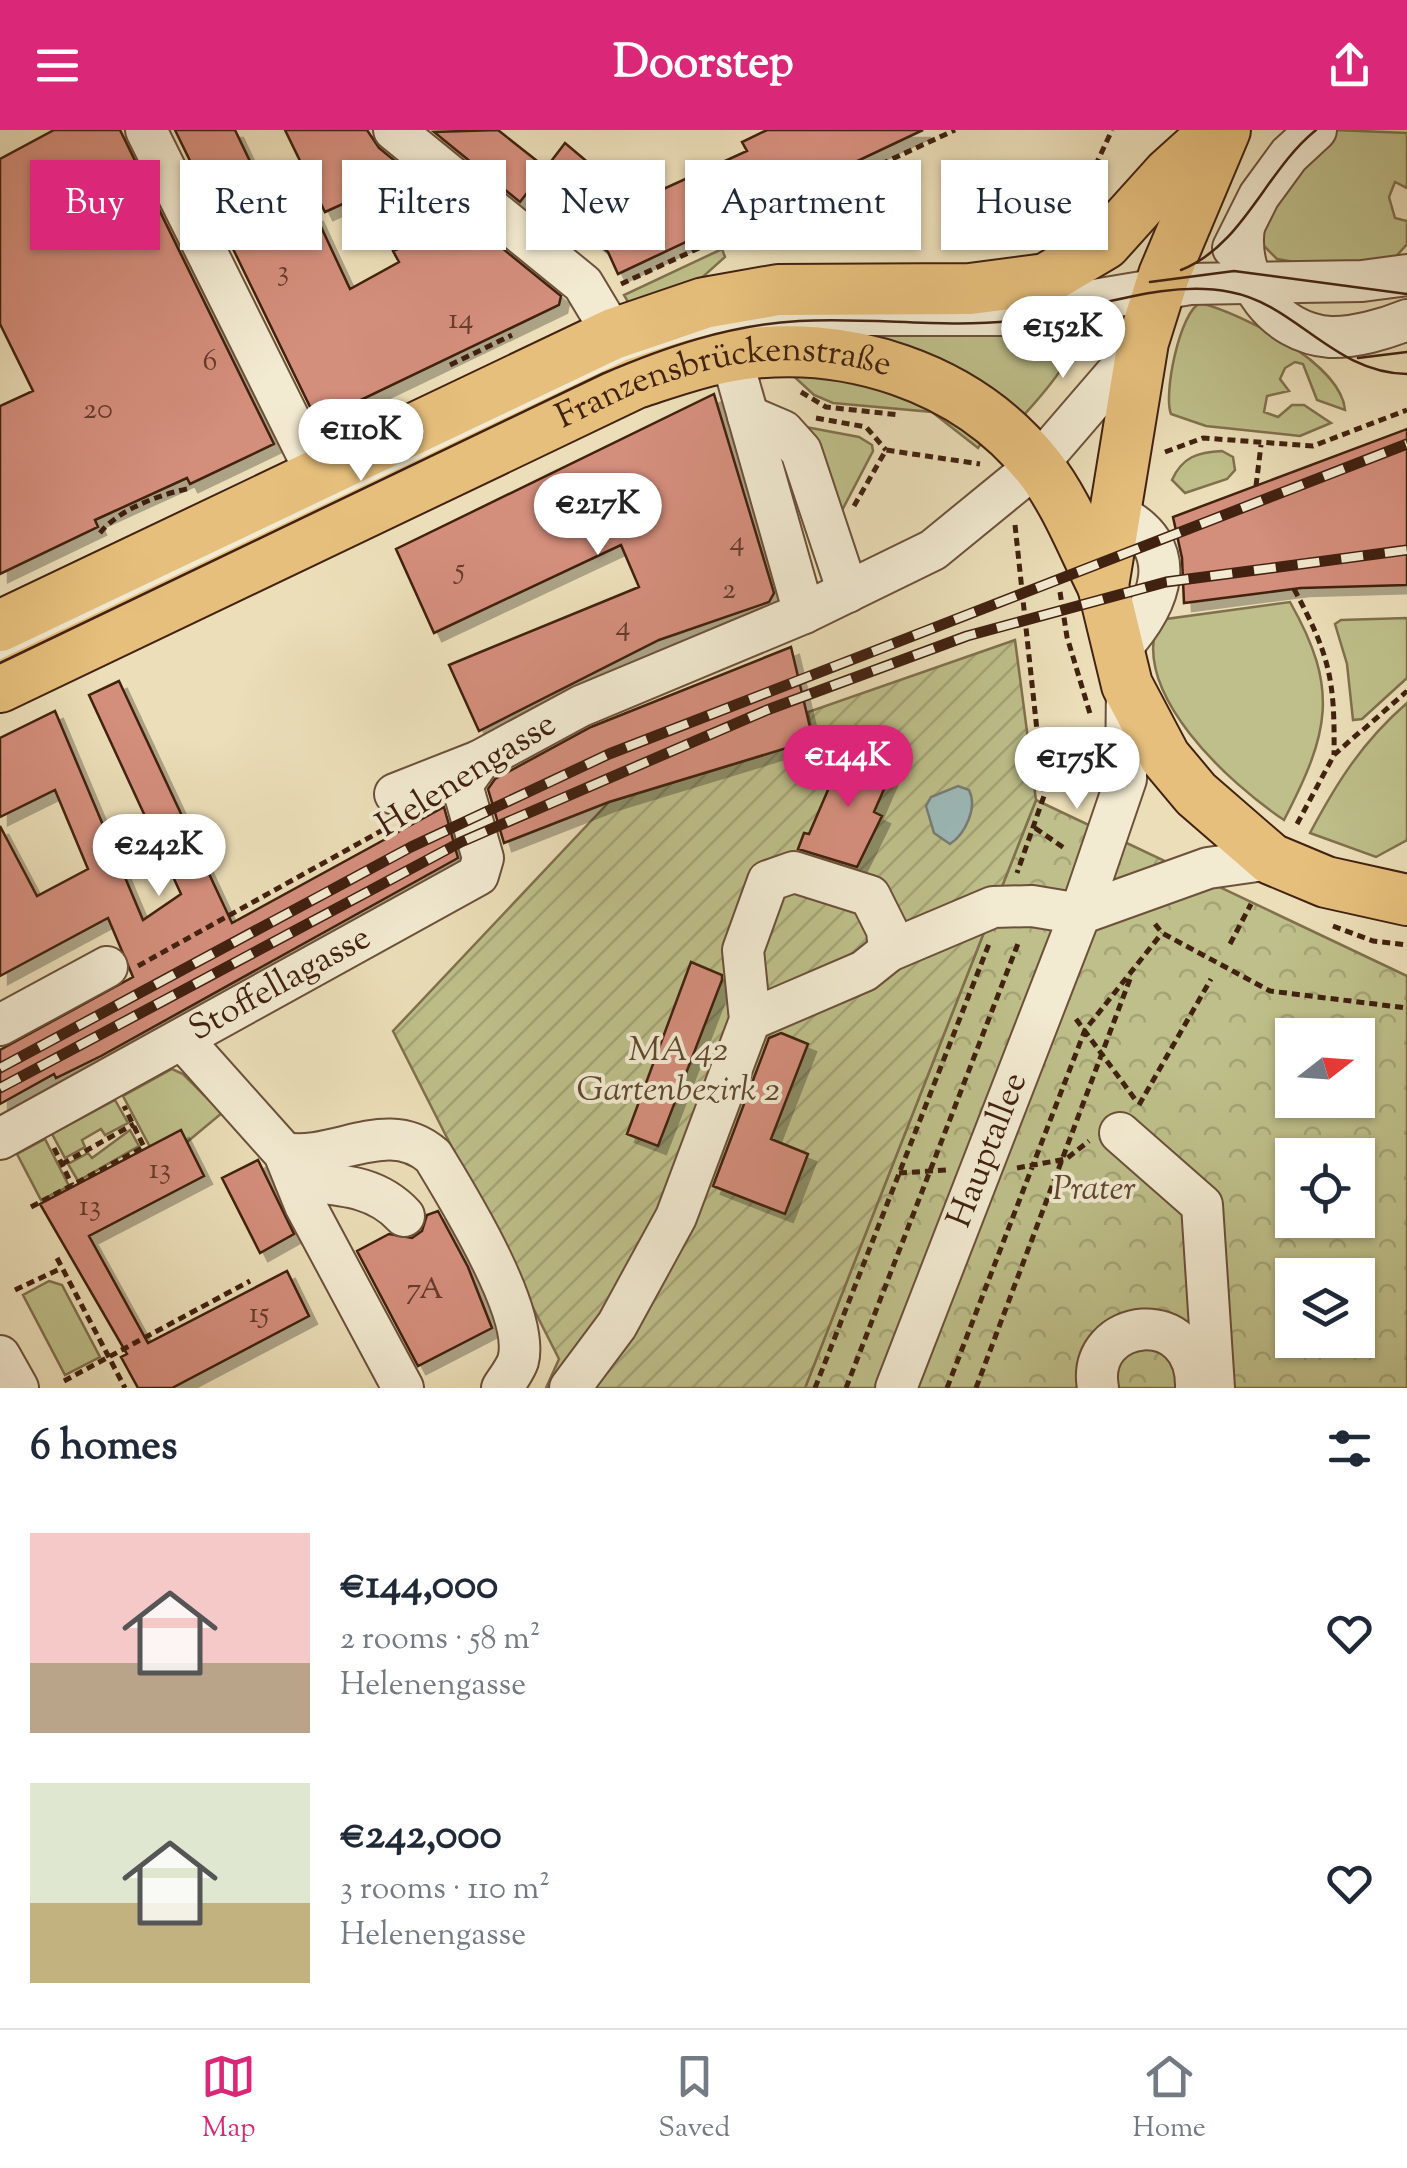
<!DOCTYPE html>
<meta charset="utf-8">
<style>
:root{--surface:#fff;--page:#f6f6f7;--text:#1f2937;--muted:#747a83;--line:#e0e1e3;--accent:#db2777}
body{margin:0;font-family:"Sorts Mill Goudy",serif;background:var(--page);color:var(--text);height:100vh;display:flex;flex-direction:column;font-size:38px;white-space:nowrap}
*{box-sizing:border-box;margin:0}
p{font-size:32px;color:var(--muted)}
.icon{flex:none;width:55px;height:55px;fill:none;stroke:currentColor;stroke-width:2;stroke-linecap:round;stroke-linejoin:round}
.map{position:relative;height:1258px;overflow:hidden}
.side{display:flex;flex-direction:column;background:var(--surface);flex:1}
.side>*{flex:none}
.top-card{position:absolute;left:30px;top:30px;width:1348px;height:90px;display:flex;gap:20px}
.needle{width:65px;rotate:73deg}
.fabs{position:absolute;left:1275px;top:888px;display:grid;gap:20px}
.fabs a{display:grid;place-items:center;width:100px;height:100px;border-radius:0px;background:var(--surface);box-shadow:0 2px 8px #0004;font-size:50px}
.price{position:absolute;translate:-50% -85px;padding:0 22px;border-radius:35px;background:#fff;color:#222;font-size:32px;line-height:65px;filter:drop-shadow(0 2px 5px #0008)}
.price::after{content:'';position:absolute;left:50%;top:60px;width:30px;height:22px;margin-left:-15px;background:inherit;clip-path:polygon(0 0,100% 0,50% 100%)}
.price.selected{background:var(--accent);color:#fff}
ul{padding:0;list-style:none}
li{display:flex;align-items:center;gap:30px;height:250px;padding:0 30px}
li span{display:grid;place-items:center;flex:none;width:280px;height:200px;border-radius:0px;color:#555}
li>.icon{margin-inline-start:auto}
span .icon{width:120px;height:120px;fill:#fffc;stroke-width:1}
li b{font-size:42px}
h2{display:flex;justify-content:space-between;align-items:center;height:120px;padding:0 30px;font-size:42px}
.chip{padding:0 35px;border-radius:0px;background:var(--surface);box-shadow:0 2px 8px #0004;font-size:35px;line-height:90px}
.chip.selected{background:var(--accent);color:#fff}
header{display:flex;justify-content:space-between;align-items:center;height:130px;padding:0 30px;background:var(--accent);color:#fff;font-size:45px;font-weight:800}
.dock{display:flex;justify-content:space-around;align-items:center;height:140px;border-top:2px solid var(--line);background:var(--surface);font-size:28px;color:var(--muted)}
.dock a{display:grid;justify-items:center;gap:5px}
.dock .selected{color:var(--accent)}
.map>svg:first-child{display:block}
</style>
<header><svg class="icon" aria-label="menu" viewBox="0 0 24 24"><path d="M4 6h16M4 12h16M4 18h16"/></svg>Doorstep<svg class="icon" aria-label="share" viewBox="0 0 24 24"><path d="M12 15V3M7 8l5-5 5 5M5 13v7h14v-7"/></svg></header>
<div class="map">
<svg width="1407" height="1258" viewBox="0 0 1407 1258">
<defs>
<pattern id="park-crowns" width="20" height="18" patternUnits="userSpaceOnUse" patternTransform="scale(2.5)"><rect width="20" height="18" fill="#bebf8a"/><path d="M2 6a3 3 0 1 1 6 0M12 15a3 3 0 1 1 6 0" fill="none" stroke="#a4a476"/></pattern>
<pattern id="garden-furrows" width="10" height="10" patternUnits="userSpaceOnUse" patternTransform="scale(2.5)"><rect width="10" height="10" fill="#bebf8a"/><path d="M-1 1l2-2M0 10L10 0M9 11l2-2" fill="none" stroke="#a4a476"/></pattern>
<filter id="shadow"><feDropShadow dx="8" dy="8" stdDeviation="0" flood-color="#0004"/></filter>
</defs>
<rect width="100%" height="100%" fill="#ebdeb8"/>
<filter id="stains"><feTurbulence type="fractalNoise" baseFrequency=".002" numOctaves="4"/><feColorMatrix values="0 0 0 0 .2 0 0 0 0 .09 0 0 0 0 .02 0 0 0 .5 -.17"/></filter>
<radialGradient id="worn" r=".72"><stop offset=".6" stop-color="#630" stop-opacity="0"/><stop offset="1" stop-color="#630" stop-opacity=".3"/></radialGradient>
<path fill="#bebf8a" stroke="#80704d" stroke-width="2.5" d="M1335,0L1407,3V58L1395,52L1389,67L1395,88L1407,91V114L1392,131L1348,141L1277,129L1264,116L1262,108L1270,74Z
M722,119L725,127L696,153L631,177L624,165Z
M1200,173C1241,183 1341,233 1345,280L1317,270L1303,234L1295,232L1285,238L1280,249L1289,261L1267,266L1264,282L1278,287L1292,275H1304L1331,293L1300,306L1206,296L1171,284C1163,264 1180,182 1200,173Z
M1079,187C1078,226 1049,257 1024,285C963,228 888,216 809,198Z
M787,240L886,254L985,308L978,318L932,282L833,273L814,265Z
M795,295L859,307L872,315L873,321L837,390Z
M1222,321L1233,327L1235,340L1227,349L1185,363L1172,350C1182,327 1198,322 1222,321Z
M1290,472C1340,560 1329,603 1284,690C1230,654 1128,562 1159,490Z
M1407,488V548L1362,589L1353,590L1347,534L1335,494L1341,490Z
M1407,573V710L1376,727L1310,703C1337,652 1363,611 1407,573Z
M172,939L183,944L222,983L187,1012L150,1017L123,966Z
M115,970L128,993L105,1005L101,999L82,1010L85,1017L65,1028L52,1004Z
M130,1000L139,1016L78,1051L68,1034L88,1023L92,1028Z
M45,1009L69,1056L41,1070L17,1024Z
M49,1151L62,1155L100,1227L65,1245L23,1165Z"/>
<path fill="url(#park-crowns)" stroke="#80704d" stroke-width="2.5" fill-rule="evenodd" d="M1036,670L1407,846V1258H805ZM1292,905H1358V970H1292ZM1292,1025H1358V1090H1292ZM1292,1145H1358V1210H1292Z"/>
<path fill="url(#garden-furrows)" stroke="#80704d" stroke-width="2.5" d="M1015,510L1036,670L805,1258H546L559,1229L393,901L609,672L813,610L808,582Z"/>
<path fill="#9cbab9" stroke="#787d75" stroke-width="2.5" d="M958,656L969,660C978,678 965,704 950,714L934,703L926,676L931,667Z"/>
<path fill="#d48e7b" stroke="#412110" stroke-width="2.5" filter="url(#shadow)" d="M54,0H120L274,314L190,354L187,348L95,390L98,397L0,444V276L33,261L0,194V29Z
M175,0H235L283,100L315,84L350,159L399,132L393,121L412,113L356,68L325,82L285,0H367L379,18L561,166L559,175L317,291Z
M498,0L546,38L565,13L635,72L747,21L742,12L767,0H923L618,144L608,122L530,59L520,72L434,2Z
M714,264L774,463L769,472L659,510L479,601L449,535L639,457L621,415L434,503L396,419Z
M1407,299V455L1301,458L1184,473L1182,428L1173,387Z
M791,517L813,610L609,672L504,713L488,659L495,649L591,597Z
M119,551L232,793L444,677L458,728L101,926L56,948L54,944L0,974V920L133,847L108,788L0,846V696L37,766L88,739L55,660L0,687V608L55,581L143,790L181,764L89,565Z
M837,617L892,641L874,682L882,686L857,737L798,719L804,703L809,704L834,646L826,643Z
M691,832L722,845V850L658,1016L627,1004Z
M781,903L808,914L771,1009L808,1024L785,1084L713,1056L769,908Z
M181,1000L204,1046L89,1106L148,1213L287,1141L309,1186L172,1258H138L121,1227L127,1224L40,1074Z
M258,1030L294,1104L260,1123L222,1048Z
M438,1081L468,1137L492,1198L418,1236L357,1121L389,1104L412,1108L422,1101L427,1085Z"/>
<g fill="none" stroke-linecap="round" stroke-linejoin="round">
<g stroke="#6c503a" stroke-width="44">
<g id="minor">
<path d="M146,0L331,373"/>
<path d="M394,0L583,154L613,204"/>
<path d="M1244,97C1236,150 1275,203 1330,207C1354,208 1385,199 1407,190"/>
<path d="M1233,118L1259,66L1289,25L1316,0"/>
<path d="M731,226L804,483"/>
<path d="M748,286L783,301L801,321L848,462"/>
<path d="M1115,383C1186,417 1160,475 1119,520"/>
<path d="M0,526L598,239L705,199L817,185H1004L1190,154L1362,151L1407,145"/>
<path d="M395,664L479,631"/>
<path d="M889,821L993,777L1032,776L1080,784L1208,738L1271,729"/>
<path d="M0,895L107,837"/>
<path d="M183,910L284,1023L305,1075L403,1258"/>
<path d="M1120,1003L1202,1075L1214,1258"/>
<path id="s1" d="M0,1009L478,745L483,728L462,655L479,631L581,576L804,483L933,420L1037,335L1143,212"/>
<path d="M284,1023C336,1032 388,986 433,1026C458,1067 531,1185 518,1231C515,1240 507,1250 502,1258"/>
<path d="M295,1050C336,1055 375,1054 404,1086"/>
<path d="M0,1226L18,1258"/>
<path d="M570,1258L617,1195L676,1087L750,890L743,820L768,751L794,742L870,766L887,800L889,821L864,841L750,890"/>
<path id="s2" d="M896,1258L1080,784L1126,649L1127,555"/>
<path d="M1098,1258C1085,1187 1198,1173 1196,1258"/>
</g>
</g>
<g stroke="#412110" stroke-width="54">
<g id="major">
<path d="M1225,0L1164,145L1143,212L1103,456L1127,555L1165,627L1196,664L1271,729L1326,752L1407,770"/>
<path d="M0,496L613,204L704,173L778,160L970,159L1046,149L1105,114L1169,43L1217,0"/>
<path id="s3" d="M0,557L636,253C667,243 699,231 731,226C844,207 966,246 1038,336C1066,371 1083,417 1103,456"/>
</g>
</g>
<path stroke="#412110" stroke-width="5" stroke-dasharray="8 5" stroke-linecap="butt" d="M1091,72L1086,56L1112,0
M621,154L955,0
M450,235L512,205
M801,262L826,277L900,285
M816,288L866,297L886,320
M1165,322L1203,308L1313,316L1407,280
M1256,356L1261,315
M854,376L886,320L980,334
M1015,395L1044,666L1017,743
M100,403C120,378 162,364 191,358
M1294,459C1330,526 1335,550 1334,625
M1060,462L1067,507L1091,587
M1363,600L1407,561
M1297,694L1334,625L1362,600
M1035,698L1067,720
M1155,794L1162,803L1270,861L1407,878
M1333,796L1373,811L1407,815
M1230,814L1251,774
M138,836L390,696
M1076,889L1137,972
M1139,975L1211,849
M54,1018L72,1055
M62,1034L134,994
M1017,1038L1066,1029L1089,1011
M899,1043L946,1040
M31,1077L144,1017L124,976
M57,1128L125,1258
M15,1160L62,1138
M64,1251L250,1151
M815,1258L989,814
M846,1258L1019,811
M947,1258L1085,900L1162,803
M976,1258L1130,849"/>
<use href="#minor" stroke="#f2ead1" stroke-width="40"/>
<use href="#major" stroke="#e6bf7c" stroke-width="50"/>
<path stroke="#412110" stroke-width="2.5" d="M1181,140C1244,115 1265,41 1316,0
M1150,152L1234,141L1407,164
M1358,228L1407,222
M0,533L602,244C665,217 729,195 799,191C870,187 941,198 1012,191C1082,184 1160,148 1230,162C1296,174 1333,243 1407,244"/>
<g stroke="#412110" stroke-width="11">
<path id="rail" d="M0,938L411,717L609,624L1407,314
M0,958L461,712L767,580L967,506L1166,452L1407,420"/>
</g>
<use href="#rail" stroke="#f2ead1" stroke-width="8" stroke-dasharray="22" stroke-linecap="butt"/>
</g>
<g text-anchor="middle" dominant-baseline="central" stroke-width="8" stroke-linejoin="round" paint-order="stroke">
<g font-size="30" fill="#663c2b">
<text x="283" y="142">3</text>
<text x="461" y="190">14</text>
<text x="210" y="232">6</text>
<text x="98" y="280">20</text>
<text x="737" y="412">4</text>
<text x="460" y="440">5</text>
<text x="729" y="460">2</text>
<text x="623" y="497">4</text>
<text x="160" y="1040">13</text>
<text x="90" y="1077">13</text>
<text x="425" y="1160">7A</text>
<text x="259" y="1184">15</text>
</g>
<g font-size="35" fill="#412110" stroke="#f2ead1">
<text stroke="none"><textPath href="#s3" startOffset="792">Franzensbrückenstraße</textPath></text>
<text transform="translate(467 646) rotate(-32)">Helenengasse</text>
<text stroke="none"><textPath href="#s1" startOffset="320">Stoffellagasse</textPath></text>
<text stroke="none"><textPath href="#s2" startOffset="255">Hauptallee</textPath></text>
</g>
<g font-size="35" font-style="italic" fill="#60482e" stroke="#f2ead1">
<text x="678" y="921">MA 42<tspan x="678" dy="40">Gartenbezirk 2</tspan></text>
<text x="1094" y="1060">Prater</text>
</g>
</g>
<rect width="100%" height="100%" filter="url(#stains)"/>
<rect width="100%" height="100%" fill="url(#worn)"/>
</svg>
<div class="fabs">
<a><svg class="needle" viewBox="-14 -14 28 28"><path d="M0-13l5 13h-10z" fill="#e53935"/><path d="M0 13l5-13h-10z" fill="#747a83"/></svg></a>
<a><svg class="icon" aria-label="locate" viewBox="0 0 24 24"><circle cx="12" cy="12" r="6"/><path d="M12 2v4M12 18v4M2 12h4M18 12h4"/></svg></a>
<a><svg class="icon" aria-label="layers" viewBox="0 0 24 24"><path d="M12 4l9 5-9 5-9-5zM3 14l9 5 9-5"/></svg></a>
</div>
<b class="price" style="left:1063px;top:251px">€152K</b>
<b class="price" style="left:361px;top:354px">€110K</b>
<b class="price" style="left:598px;top:428px">€217K</b>
<b class="price selected" style="left:848px;top:680px">€144K</b>
<b class="price" style="left:1077px;top:682px">€175K</b>
<b class="price" style="left:159px;top:769px">€242K</b>
<div class="top-card">
<a class="chip selected">Buy</a>
<a class="chip">Rent</a>
<a class="chip">Filters</a>
<a class="chip">New</a>
<a class="chip">Apartment</a>
<a class="chip">House</a>
</div>
</div>
<section class="side">
<h2>6 homes<svg class="icon" aria-label="filters" viewBox="0 0 24 24"><path d="M4 7h16M4 17h16"/><circle cx="9" cy="7" r="2"/><circle cx="15" cy="17" r="2"/></svg></h2>
<ul>
<li><span style="background:linear-gradient(#f6c9c9 65%,#b9a48a 0)"><svg class="icon" aria-label="home" viewBox="0 0 24 24"><path d="M3 11l9-7 9 7M6 9v11h12V9"/></svg></span><div><b>€144,000</b><p>2 rooms · 58 m²</p><p>Helenengasse</p></div><svg class="icon" aria-label="heart" viewBox="0 0 24 24"><path d="M12 20l-8-8c-3-5 5-10 8-4 3-6 11-1 8 4z"/></svg></li>
<li><span style="background:linear-gradient(#dfe7d0 60%,#c2b280 0)"><svg class="icon" aria-label="home" viewBox="0 0 24 24"><path d="M3 11l9-7 9 7M6 9v11h12V9"/></svg></span><div><b>€242,000</b><p>3 rooms · 110 m²</p><p>Helenengasse</p></div><svg class="icon" aria-label="heart" viewBox="0 0 24 24"><path d="M12 20l-8-8c-3-5 5-10 8-4 3-6 11-1 8 4z"/></svg></li>
</ul>
</section>
<nav class="dock">
<a class="selected"><svg class="icon" aria-label="map" viewBox="0 0 24 24"><path d="M3 6l6-2 6 2 6-2v14l-6 2-6-2-6 2zM9 4v14M15 6v14"/></svg>Map</a>
<a><svg class="icon" aria-label="saved" viewBox="0 0 24 24"><path d="M7 4h10v16l-5-4-5 4z"/></svg>Saved</a>
<a><svg class="icon" aria-label="home" viewBox="0 0 24 24"><path d="M3 11l9-7 9 7M6 9v11h12V9"/></svg>Home</a>
</nav>
